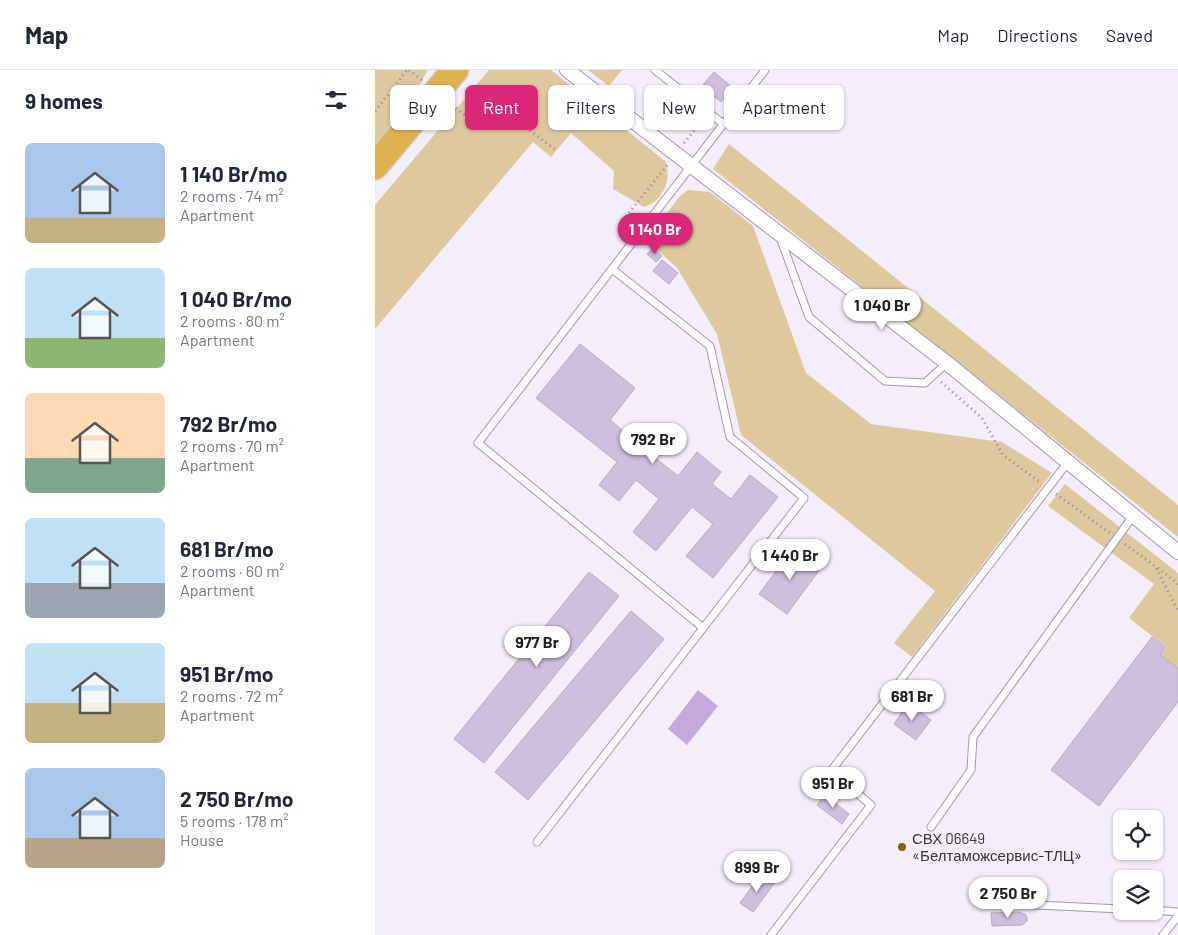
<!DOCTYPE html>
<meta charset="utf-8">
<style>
:root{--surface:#fff;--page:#f6f6f7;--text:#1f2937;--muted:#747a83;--line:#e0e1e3;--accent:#db2777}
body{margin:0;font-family:Barlow,sans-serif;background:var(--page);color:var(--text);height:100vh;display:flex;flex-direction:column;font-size:19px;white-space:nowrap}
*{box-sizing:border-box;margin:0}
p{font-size:16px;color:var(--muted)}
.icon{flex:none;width:28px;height:28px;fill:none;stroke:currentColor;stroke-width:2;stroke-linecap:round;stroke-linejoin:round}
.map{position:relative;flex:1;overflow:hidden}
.panel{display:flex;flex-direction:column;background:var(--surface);width:375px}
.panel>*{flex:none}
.hud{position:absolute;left:15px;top:15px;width:475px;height:45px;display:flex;gap:10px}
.tools{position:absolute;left:738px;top:740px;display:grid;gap:10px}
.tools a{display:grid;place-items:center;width:50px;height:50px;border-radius:8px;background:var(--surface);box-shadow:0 1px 4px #0004;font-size:25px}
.price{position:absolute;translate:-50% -42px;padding:0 11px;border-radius:18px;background:#fff;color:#222;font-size:16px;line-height:32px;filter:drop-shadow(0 1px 2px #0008)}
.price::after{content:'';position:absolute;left:50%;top:30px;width:15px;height:11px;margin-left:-8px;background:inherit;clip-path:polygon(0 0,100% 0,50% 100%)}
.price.on{background:var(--accent);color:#fff}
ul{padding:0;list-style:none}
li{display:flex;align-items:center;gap:15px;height:125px;padding:0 25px}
li span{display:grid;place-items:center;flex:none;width:140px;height:100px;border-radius:8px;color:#555}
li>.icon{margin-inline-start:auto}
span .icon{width:60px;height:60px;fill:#fffc;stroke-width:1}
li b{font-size:21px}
h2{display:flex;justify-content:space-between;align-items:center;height:60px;padding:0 25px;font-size:21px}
.tag{padding:0 18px;border-radius:8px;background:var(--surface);box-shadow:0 1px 4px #0004;font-size:18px;line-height:45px}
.tag.on{background:var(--accent);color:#fff}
header{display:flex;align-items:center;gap:30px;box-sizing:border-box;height:70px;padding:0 25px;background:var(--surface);border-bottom:1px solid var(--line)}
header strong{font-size:24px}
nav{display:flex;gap:28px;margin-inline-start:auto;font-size:18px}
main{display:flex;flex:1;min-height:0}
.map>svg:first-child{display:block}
</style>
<header>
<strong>Map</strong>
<nav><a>Map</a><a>Directions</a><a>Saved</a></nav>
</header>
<main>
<section class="panel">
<h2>9 homes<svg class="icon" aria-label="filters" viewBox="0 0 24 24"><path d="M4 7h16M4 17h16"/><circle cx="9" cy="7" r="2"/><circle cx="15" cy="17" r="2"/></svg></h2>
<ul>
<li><span style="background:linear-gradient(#a9c7e8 75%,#c2b280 0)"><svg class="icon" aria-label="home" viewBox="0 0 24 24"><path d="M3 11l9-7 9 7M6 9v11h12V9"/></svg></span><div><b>1 140 Br/mo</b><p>2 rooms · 74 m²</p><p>Apartment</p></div></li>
<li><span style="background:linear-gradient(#bfe0f5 70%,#8fb573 0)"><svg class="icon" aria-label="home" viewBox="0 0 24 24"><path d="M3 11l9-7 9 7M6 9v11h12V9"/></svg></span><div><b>1 040 Br/mo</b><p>2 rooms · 80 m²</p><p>Apartment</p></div></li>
<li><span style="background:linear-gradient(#ffd9b3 65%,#7fa58c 0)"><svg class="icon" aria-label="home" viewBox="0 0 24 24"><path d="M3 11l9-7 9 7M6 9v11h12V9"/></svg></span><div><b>792 Br/mo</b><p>2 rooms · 70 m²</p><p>Apartment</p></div></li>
<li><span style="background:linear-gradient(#bfe0f5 65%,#9aa5b1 0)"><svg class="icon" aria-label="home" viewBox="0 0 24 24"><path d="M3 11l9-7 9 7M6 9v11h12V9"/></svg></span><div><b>681 Br/mo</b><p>2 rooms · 60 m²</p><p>Apartment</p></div></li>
<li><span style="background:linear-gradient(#bfe0f5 60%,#c2b280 0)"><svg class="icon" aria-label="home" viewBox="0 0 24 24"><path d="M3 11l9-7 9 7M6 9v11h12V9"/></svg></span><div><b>951 Br/mo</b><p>2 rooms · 72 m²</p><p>Apartment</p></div></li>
<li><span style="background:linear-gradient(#a9c7e8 70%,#b9a48a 0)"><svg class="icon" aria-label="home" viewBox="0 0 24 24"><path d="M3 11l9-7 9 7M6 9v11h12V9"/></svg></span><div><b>2 750 Br/mo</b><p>5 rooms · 178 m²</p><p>House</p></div></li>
</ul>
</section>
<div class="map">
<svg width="803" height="865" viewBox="0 0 803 865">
<rect width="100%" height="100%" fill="#f4edfa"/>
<path fill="#dec99f" d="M0,0H53L31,39L0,76Z
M114,0H176L290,91C298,108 288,132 269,137L238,119L239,101L196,63L176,87L158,72L0,259V135Z
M213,0H247L234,16Z
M354,74L803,435V467L338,99Z
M313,120L335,122L378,156L431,303L496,354L627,372L677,403L537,587L519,573L560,521L366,365L342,264L302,198L272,170L305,126Z
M690,414L803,503V598L785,585L791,577L754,548L779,514L673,436Z"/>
<path fill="#c4aadc" d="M323,620L343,636L312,675L293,659Z"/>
<path fill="#cfbfdf" stroke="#b9a9c8" d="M339,2L358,18L346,32L327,16Z
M278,178L287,186L281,192L272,184Z
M287,190L303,203L294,214L278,201Z
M205,274L260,318L235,350L256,367L265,356L289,375L279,387L303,406L322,382L346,402L337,414L356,429L375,405L403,427L338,508L311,486L338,454L317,437L281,481L258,462L284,429L261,410L244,431L224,415L242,392L161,328Z
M418,478L445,499L412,544L384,524Z
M214,502L244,526L109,693L79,669Z
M256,541L289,569L153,730L120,702Z
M777,567L790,577L785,585L803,598V632L724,736L676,700Z
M533,633L556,650L541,670L519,654Z
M450,725L474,744L467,754L442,735Z
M386,804L399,814L378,842L365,833Z
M644,842L651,845L652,848V851L647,855L617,856L616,843Z"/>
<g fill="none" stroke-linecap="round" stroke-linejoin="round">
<g stroke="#a596b4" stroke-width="9">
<path id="lane" d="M280,0L347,53
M405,167L434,247L510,311L550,313L572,293
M327,557L103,373L390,0
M556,757L596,700L598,667L758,446
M162,772L429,428L355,367L335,276L237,199
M640,834L746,839
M779,840L803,842
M396,865L496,735L456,701L693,392
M788,865L803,846"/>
</g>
<g stroke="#a596b4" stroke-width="16">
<path id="street" d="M192,0L572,293L803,482"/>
</g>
<g stroke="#cfced1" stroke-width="29">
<path id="highway" d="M0,96L80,0"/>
</g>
<path stroke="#908996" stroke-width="3" stroke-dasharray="1 4" stroke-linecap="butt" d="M34,0L47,10
M77,35L91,46L110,52L145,53L182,81
M0,41L32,0
M309,73L327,51
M254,143L293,94
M566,312L607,348L628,385L666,413
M681,424L735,463
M750,474L780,496L803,541
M783,498L803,514"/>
<use href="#lane" stroke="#fff" stroke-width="7"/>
<use href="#street" stroke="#fff" stroke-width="14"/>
<use href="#highway" stroke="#dfb14f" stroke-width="26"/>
</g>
<circle fill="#866300" stroke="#f4edfa" stroke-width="2" cx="527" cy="777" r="5"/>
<g text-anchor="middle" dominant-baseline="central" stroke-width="4" stroke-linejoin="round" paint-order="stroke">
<g font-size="15" fill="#39333f" stroke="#f4edfa" text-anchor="start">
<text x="537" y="768">СВХ 06649<tspan x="537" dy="17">«Белтаможсервис-ТЛЦ»</tspan></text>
</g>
</g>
</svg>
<div class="tools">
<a><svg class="icon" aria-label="locate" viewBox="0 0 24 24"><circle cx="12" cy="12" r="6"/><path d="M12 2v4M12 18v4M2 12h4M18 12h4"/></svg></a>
<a><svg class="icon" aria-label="layers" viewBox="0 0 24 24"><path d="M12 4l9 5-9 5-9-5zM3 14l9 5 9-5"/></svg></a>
</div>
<b class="price on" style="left:280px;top:185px">1 140 Br</b>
<b class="price" style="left:507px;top:261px">1 040 Br</b>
<b class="price" style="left:278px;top:395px">792 Br</b>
<b class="price" style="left:415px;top:511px">1 440 Br</b>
<b class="price" style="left:162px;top:598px">977 Br</b>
<b class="price" style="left:537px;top:652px">681 Br</b>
<b class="price" style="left:458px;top:739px">951 Br</b>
<b class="price" style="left:382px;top:823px">899 Br</b>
<b class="price" style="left:633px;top:849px">2 750 Br</b>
<div class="hud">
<a class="tag">Buy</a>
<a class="tag on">Rent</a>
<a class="tag">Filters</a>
<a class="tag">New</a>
<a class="tag">Apartment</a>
</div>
</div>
</main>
